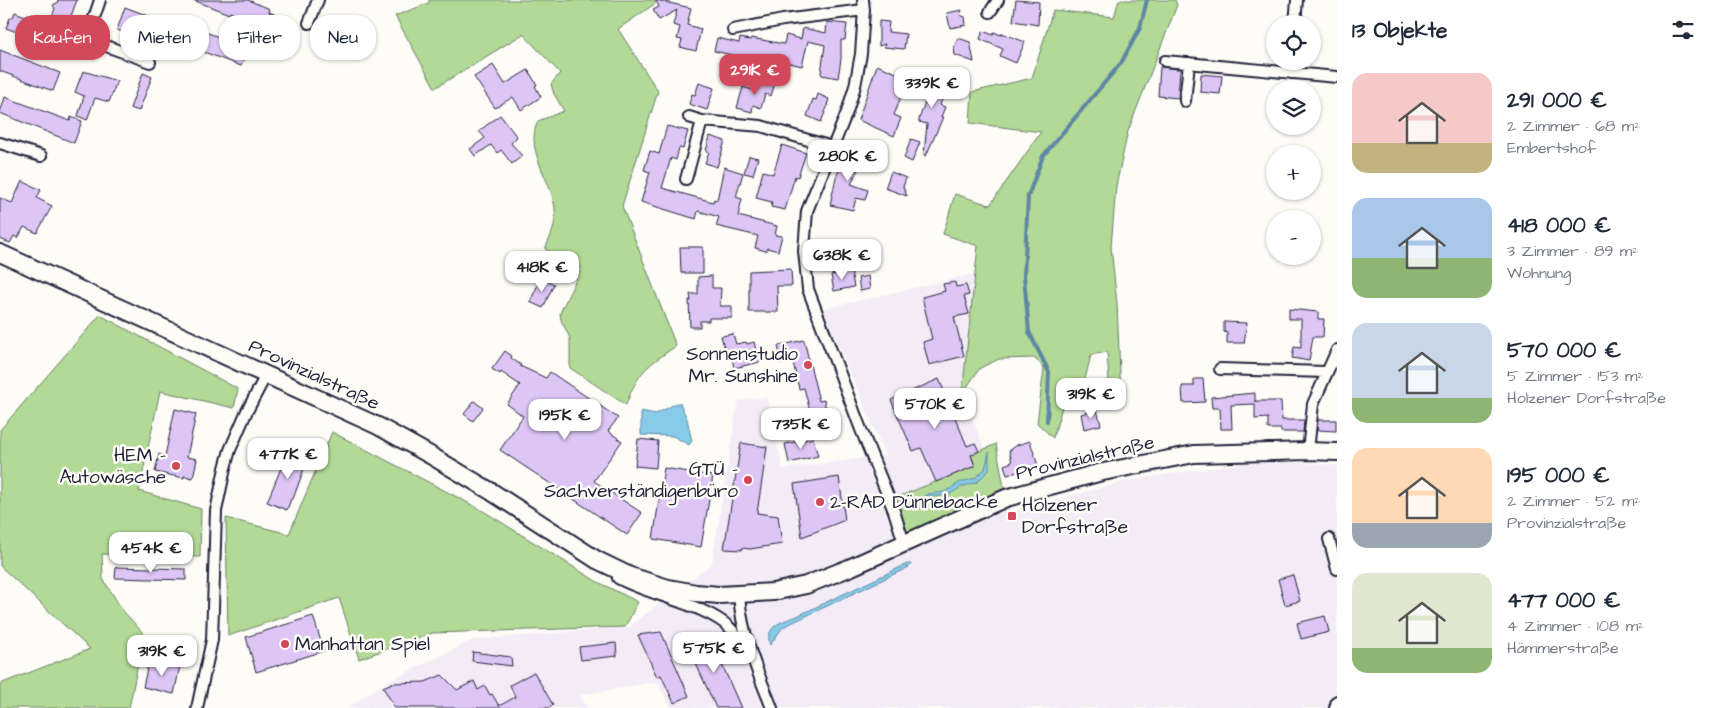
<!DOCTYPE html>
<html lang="de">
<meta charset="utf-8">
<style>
:root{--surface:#fff;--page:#f6f6f7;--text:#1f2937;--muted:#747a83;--accent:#d1495b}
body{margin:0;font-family:"Architects Daughter",sans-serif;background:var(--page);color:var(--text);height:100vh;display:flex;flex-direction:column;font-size:19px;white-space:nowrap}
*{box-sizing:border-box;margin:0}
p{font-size:16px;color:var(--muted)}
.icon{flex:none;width:28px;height:28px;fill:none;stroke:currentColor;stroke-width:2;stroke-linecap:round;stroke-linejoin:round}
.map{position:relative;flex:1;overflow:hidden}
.sheet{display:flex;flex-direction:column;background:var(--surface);width:375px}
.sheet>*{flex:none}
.top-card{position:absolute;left:15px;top:15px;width:475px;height:45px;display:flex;gap:10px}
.tools{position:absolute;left:1266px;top:15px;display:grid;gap:10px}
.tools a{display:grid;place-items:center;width:55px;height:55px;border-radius:50%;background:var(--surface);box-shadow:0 1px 4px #0004;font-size:25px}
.price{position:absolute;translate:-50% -42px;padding:0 11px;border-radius:10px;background:#fff;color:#222;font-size:16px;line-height:32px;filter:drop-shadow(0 1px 2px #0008)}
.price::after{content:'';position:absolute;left:50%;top:30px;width:15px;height:11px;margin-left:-8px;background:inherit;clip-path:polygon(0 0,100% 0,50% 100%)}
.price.on{background:var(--accent);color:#fff}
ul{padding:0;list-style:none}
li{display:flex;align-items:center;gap:15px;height:125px;padding:0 15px}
li span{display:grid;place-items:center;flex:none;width:140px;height:100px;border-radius:15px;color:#555}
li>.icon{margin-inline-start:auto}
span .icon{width:60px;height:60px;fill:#fffc;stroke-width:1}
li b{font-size:21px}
h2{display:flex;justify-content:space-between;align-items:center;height:60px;padding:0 15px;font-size:21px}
.pill{padding:0 18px;border-radius:20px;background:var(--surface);box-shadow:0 1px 4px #0004;font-size:18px;line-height:45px}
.pill.on{background:var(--accent);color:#fff}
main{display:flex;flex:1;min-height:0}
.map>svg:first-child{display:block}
</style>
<main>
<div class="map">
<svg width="1337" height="708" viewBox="0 0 1337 708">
<rect width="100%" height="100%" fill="#fdfcf7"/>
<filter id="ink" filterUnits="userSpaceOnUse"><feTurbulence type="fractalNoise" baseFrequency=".02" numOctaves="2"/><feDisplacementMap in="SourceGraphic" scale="10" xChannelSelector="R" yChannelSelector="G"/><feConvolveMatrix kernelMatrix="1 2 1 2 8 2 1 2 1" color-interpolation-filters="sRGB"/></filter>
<g filter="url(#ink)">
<path fill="#f3ecf6" d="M974,274L962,394L1011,512L1126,481L1262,460L1337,465V708H671L657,682L580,695L587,708H347L387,682L473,640L629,627L712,563L738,401L766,397L783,469L885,455L823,309Z"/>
<path fill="#b2d995" stroke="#6a7e68" d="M429,0H655L656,3L618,29L658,91L622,206L676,346C647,366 638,371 626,405L570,368V338L561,320L560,313L581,269L545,249C549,240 554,230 555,219C559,186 522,154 538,121L564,111L554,94L551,84L560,73L523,34L435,88L395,16L429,3Z
M1119,0H1175L1177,5L1128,131L1116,186L1111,247L1117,304L1121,398L1110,394L1107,352L1091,355L1084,383L1068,387L1053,438L1037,423L1044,368L1034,358L999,359L980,368L962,394L978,246L943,234L955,194L990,205L1041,132L970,123L972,92L1032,78L1053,10L1114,17Z
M100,315L238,389L234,408L160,391L139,491L201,509L200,557L102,554L103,579L123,611L144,634L129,708H0V684L90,649L0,566V430Z
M332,432L480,509L596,581L638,602L625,627L432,633L359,659L339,598L228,636L226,518L289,534Z
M996,444L1006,498L904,543L890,500L975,466L971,455Z"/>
<path fill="#87cbe8" stroke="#5f87a3" d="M677,403H680L687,419L692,441L689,445L673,436L641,435V411L656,414Z
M989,452V470L977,482L961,487L947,496H924L927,494L945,492L959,483L975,478L985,469Z
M907,564H911L909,567L783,627L770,645C764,627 782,621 795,617Z"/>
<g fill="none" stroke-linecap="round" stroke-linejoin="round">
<path stroke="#5f87a3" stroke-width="4" d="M1047,421L1049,372L1029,332L1024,277L1028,196L1043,156L1121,63L1140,28L1147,0"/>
</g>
<path fill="#ddc5f5" stroke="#22223b" d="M58,0H77L67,27L51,18L55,9L53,5L57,3Z
M193,0H248L270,9L269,12L293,22L286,40L262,31L263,28L230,12L229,14Z
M656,0L691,8L687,25L701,29L696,51L680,47L682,40L677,39L680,27L673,25L677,10L659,20L653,10L659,7Z
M1016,0L1039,2L1038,25L1013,21Z
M125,7L154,18L145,41L138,38L137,42L126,38L128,34L117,30Z
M962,10L960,15L965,17L966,25L950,28L947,13Z
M15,12L25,16L28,14L30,18L36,20L39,29L36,39L6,28L10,18L13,17Z
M176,21L248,48L241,66L169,39Z
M879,21L889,22L888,32L906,34L904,49L884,47L885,44L879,46Z
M827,22L847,24L845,40H841V59L838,78L822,75L821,73L825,45L808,41L802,66L769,58L768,63L714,51L717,38L739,43L740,38L750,40L751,38L784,44L786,35L801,39L803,28L826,33Z
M983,31L993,35L994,32L1001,35L1002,33L1025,42L1016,63L1000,56L1003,49L980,39Z
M958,38L970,42L974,62L955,55L954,48Z
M0,50L60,73L53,91L0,71Z
M493,65L505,84L528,70L537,85L535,86L541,97L521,110L513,97L495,108L474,77Z
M877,65L899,74L901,69L910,73L894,115L901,118L894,136L858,120Z
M1160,67L1180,69L1178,98L1158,96Z
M83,71L117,81L109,102L95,98L87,120L78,116L84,96L75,92Z
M143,73L152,77L139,111L130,108Z
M1201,74L1222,76L1220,94L1200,92Z
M933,75L942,78L940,82L947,85L940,105L945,107L941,117H943L926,156L924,155L927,124L919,122V119L926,100L921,98L929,78L931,79Z
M759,81L775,83L771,96L765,94L761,108L753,105L752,112L737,108L743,87L756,91Z
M699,83L714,88L707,110L689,104L692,94L695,95Z
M818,94L829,99L827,105H828L821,122L807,116L813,99L816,100Z
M5,97L70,121L71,117L82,121L74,143L0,113Z
M500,115L517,137L511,143L522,156L512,164L501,150L497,153L491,145L475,156L470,149L485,138L479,131Z
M667,126L688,131L683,149L679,148L676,160L671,158L662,188L713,202L714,199L717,200L724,167L743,173L736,197L742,199L738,216L777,226L775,235L782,236L778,251L767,248L766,251L755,248L758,236L716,226L719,217L698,211L696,219L641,202L650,172L644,170L650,151L659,154Z
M710,136L725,141L717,167L705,163L709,152L706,151Z
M911,139L920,142L912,162L904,158Z
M782,145L806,153L798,177L795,176L785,210L771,207L772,202L756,198L763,171L773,174Z
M852,148L865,155L851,184L868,190L865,200L856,198L853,210L830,205L836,177L844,160L843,158L848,153L849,154Z
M749,156L758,158L753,175L744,173Z
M891,172L906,178L903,187L907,196L885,188Z
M22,181L41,190L37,198L52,206L37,233L24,227L18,238L14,236L10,243L0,239V198L12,203Z
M680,247H703V273H681Z
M791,269L792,286H777L778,312H749V271Z
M851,271L854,287L834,291L831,275Z
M712,276V288H721L720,306H732V318H709V321H700V327H690L689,300L691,301L690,294H698V277Z
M868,276L870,289L860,291L858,278Z
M541,278L554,284L543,308L530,302Z
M955,282L956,287L966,285L969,295L964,296L969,314L954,317L964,356L929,365L923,342L932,339L922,297L945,291L943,284Z
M1289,309L1318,312V319H1324L1323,337H1313L1309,361L1292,358L1294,347L1301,348V319H1289Z
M1224,322L1247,323L1244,343H1227V333L1224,332Z
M733,334L736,344L746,342L747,344L754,342L756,350L759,351L760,362L734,368L730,349L725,350L721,336Z
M804,340L819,401L824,400L828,420L831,419L833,430L816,434L804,388L799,389L793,362L782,364L778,346Z
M505,351L512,356L511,358L521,365L520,366L546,378L550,372L618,418L608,431L622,441L594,481L642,513L627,535L500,450L523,416L507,404L520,385L501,372L500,374L492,369Z
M939,379L967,446L975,443L979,451L971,455L975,466L936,482L921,448L913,451L891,400Z
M1194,379H1203L1205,402L1183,403L1182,386H1194Z
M1255,393V402V401H1281L1282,420H1304L1303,432H1281V429H1268V418L1255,419V404L1231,405L1232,429H1221L1220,408H1212L1211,397Z
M474,401L483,408L473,421L464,414Z
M175,409L196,414L187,457L197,459L193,478L184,476V478L155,472L159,454L165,456Z
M1097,410L1101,425L1084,429L1081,414Z
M1318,420H1336V431L1317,430Z
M813,438L818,456L789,463L785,444Z
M638,439L658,441L656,468L635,466Z
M1030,441L1038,466L1007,475L1004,465L1012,462L1009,451L1017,445Z
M741,443L767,447L757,513L778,516L782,544L750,549L742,548V550L724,549Z
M288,451L308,458L293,499H291L287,510L267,502Z
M664,468L713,476L701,547L653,539Z
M839,477L845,520L802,537L794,484Z
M116,567L186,569V580L115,578Z
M1293,575L1300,601L1285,605L1278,579Z
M313,616L324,651L256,672L246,637Z
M1325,616L1329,632L1301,639L1297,623Z
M661,632L689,696L674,703L661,675L657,677L638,635Z
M710,637L741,708H716L688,646Z
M616,643L617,656L581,660L579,647Z
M473,652L511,657L512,666L472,661Z
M149,660L180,666L174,694L143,687Z
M534,672L553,705L548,708H395L383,687L392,683L425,682L442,675L457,690L474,681L478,690L485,686L490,695L492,694L499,706L515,697L510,685Z"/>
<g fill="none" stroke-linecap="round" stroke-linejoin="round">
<g stroke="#22223b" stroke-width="14">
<path id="minor" d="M100,0L87,39L150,62
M863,0L864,10L861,54L855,86L847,112L807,211L804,251L808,289L860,427L894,511L904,543
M990,12L998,0
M309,23L318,0
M1295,24L1297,0
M733,30L783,20L864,10
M1165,61L1337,77
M1291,73L1292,61
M1185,101L1189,63
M689,117L702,121L761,126L832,147
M0,143L41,156
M686,179L702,121
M1220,369L1326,372
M1308,451L1313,404L1337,350
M1329,539L1337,569
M618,578C649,595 707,605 730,628C738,636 745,649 752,659
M739,595C742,637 757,670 772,708
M197,708L212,640L216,511L225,468L230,450L246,413L266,375
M1335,708L1337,701"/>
</g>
<g stroke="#22223b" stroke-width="20">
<path id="primary" d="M0,253L378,426L430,455L492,492L597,560L630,576L668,588L696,593L719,595L773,592L806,585L849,568L1006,498L1098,473L1194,454L1308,451L1337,452"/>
</g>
<use href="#minor" stroke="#fdfcf7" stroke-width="10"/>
<use href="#primary" stroke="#fdfcf7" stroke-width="16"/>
</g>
</g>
<g fill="#d1495b" stroke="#fdfcf7" stroke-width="2">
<circle cx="808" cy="365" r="5"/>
<circle cx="176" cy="466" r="5"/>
<circle cx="748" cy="480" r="5"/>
<circle cx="820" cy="502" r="5"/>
<rect x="1007" y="511" width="10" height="10" rx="2.5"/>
<circle cx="285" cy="644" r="5"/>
</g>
<g text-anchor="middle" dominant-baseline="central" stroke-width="5" stroke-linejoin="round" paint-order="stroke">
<g font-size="19" fill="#22223b" stroke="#fdfcf7" text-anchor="end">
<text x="798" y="354">Sonnenstudio<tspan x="798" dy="22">Mr. Sunshine</tspan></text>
<text x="166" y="455">HEM -<tspan x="166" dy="22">Autowäsche</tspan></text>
<text x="738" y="469">GTÜ -<tspan x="738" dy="22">Sachverständigenbüro</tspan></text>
<text x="830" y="502" text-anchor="start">2-RAD Dünnebacke</text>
<text x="1022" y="505" text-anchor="start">Holzener<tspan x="1022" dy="22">Dorfstraße</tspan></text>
<text x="295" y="644" text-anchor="start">Manhattan Spiel</text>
</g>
<g font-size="19" fill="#22223b" stroke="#fdfcf7">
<text transform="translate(314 375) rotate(25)">Provinzialstraße</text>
<text transform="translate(1085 458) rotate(-13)">Provinzialstraße</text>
</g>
</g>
</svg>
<div class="tools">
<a><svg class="icon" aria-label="locate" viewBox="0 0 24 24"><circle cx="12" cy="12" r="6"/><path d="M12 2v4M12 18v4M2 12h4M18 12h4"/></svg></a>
<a><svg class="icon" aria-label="layers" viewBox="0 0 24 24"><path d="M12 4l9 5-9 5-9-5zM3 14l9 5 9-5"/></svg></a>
<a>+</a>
<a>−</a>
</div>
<b class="price on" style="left:755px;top:96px">291K €</b>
<b class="price" style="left:932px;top:109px">339K €</b>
<b class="price" style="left:848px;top:182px">280K €</b>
<b class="price" style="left:842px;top:281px">638K €</b>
<b class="price" style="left:542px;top:293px">418K €</b>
<b class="price" style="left:1091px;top:420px">319K €</b>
<b class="price" style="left:935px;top:430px">570K €</b>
<b class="price" style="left:565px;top:441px">195K €</b>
<b class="price" style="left:801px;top:450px">735K €</b>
<b class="price" style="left:288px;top:480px">477K €</b>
<b class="price" style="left:151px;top:574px">454K €</b>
<b class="price" style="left:714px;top:674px">575K €</b>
<b class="price" style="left:162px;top:677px">319K €</b>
<div class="top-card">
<a class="pill on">Kaufen</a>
<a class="pill">Mieten</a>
<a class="pill">Filter</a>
<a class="pill">Neu</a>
</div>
</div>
<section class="sheet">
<h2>13 Objekte<svg class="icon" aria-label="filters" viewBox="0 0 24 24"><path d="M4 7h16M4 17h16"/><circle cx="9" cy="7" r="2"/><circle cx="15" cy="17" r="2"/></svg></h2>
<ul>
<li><span style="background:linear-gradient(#f6c9c9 70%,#c2b280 0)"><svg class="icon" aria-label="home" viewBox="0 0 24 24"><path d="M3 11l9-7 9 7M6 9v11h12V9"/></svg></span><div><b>291 000 €</b><p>2 Zimmer · 68 m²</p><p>Embertshof</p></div></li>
<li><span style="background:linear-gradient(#a9c7e8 60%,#8fb573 0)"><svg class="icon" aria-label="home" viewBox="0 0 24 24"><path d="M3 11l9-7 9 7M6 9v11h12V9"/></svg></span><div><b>418 000 €</b><p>3 Zimmer · 89 m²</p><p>Wohnung</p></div></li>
<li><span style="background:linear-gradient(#c9d6e8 75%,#8fb573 0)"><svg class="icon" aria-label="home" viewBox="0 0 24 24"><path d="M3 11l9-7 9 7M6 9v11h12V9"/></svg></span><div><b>570 000 €</b><p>5 Zimmer · 153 m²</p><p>Holzener Dorfstraße</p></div></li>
<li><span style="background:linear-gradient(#ffd9b3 75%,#9aa5b1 0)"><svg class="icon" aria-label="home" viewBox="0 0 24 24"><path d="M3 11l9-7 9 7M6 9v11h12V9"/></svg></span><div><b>195 000 €</b><p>2 Zimmer · 52 m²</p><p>Provinzialstraße</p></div></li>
<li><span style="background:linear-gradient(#dfe7d0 75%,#8fb573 0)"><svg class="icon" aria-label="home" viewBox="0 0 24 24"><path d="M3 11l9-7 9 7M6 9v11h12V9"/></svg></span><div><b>477 000 €</b><p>4 Zimmer · 108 m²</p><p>Hämmerstraße</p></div></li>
</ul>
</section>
</main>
